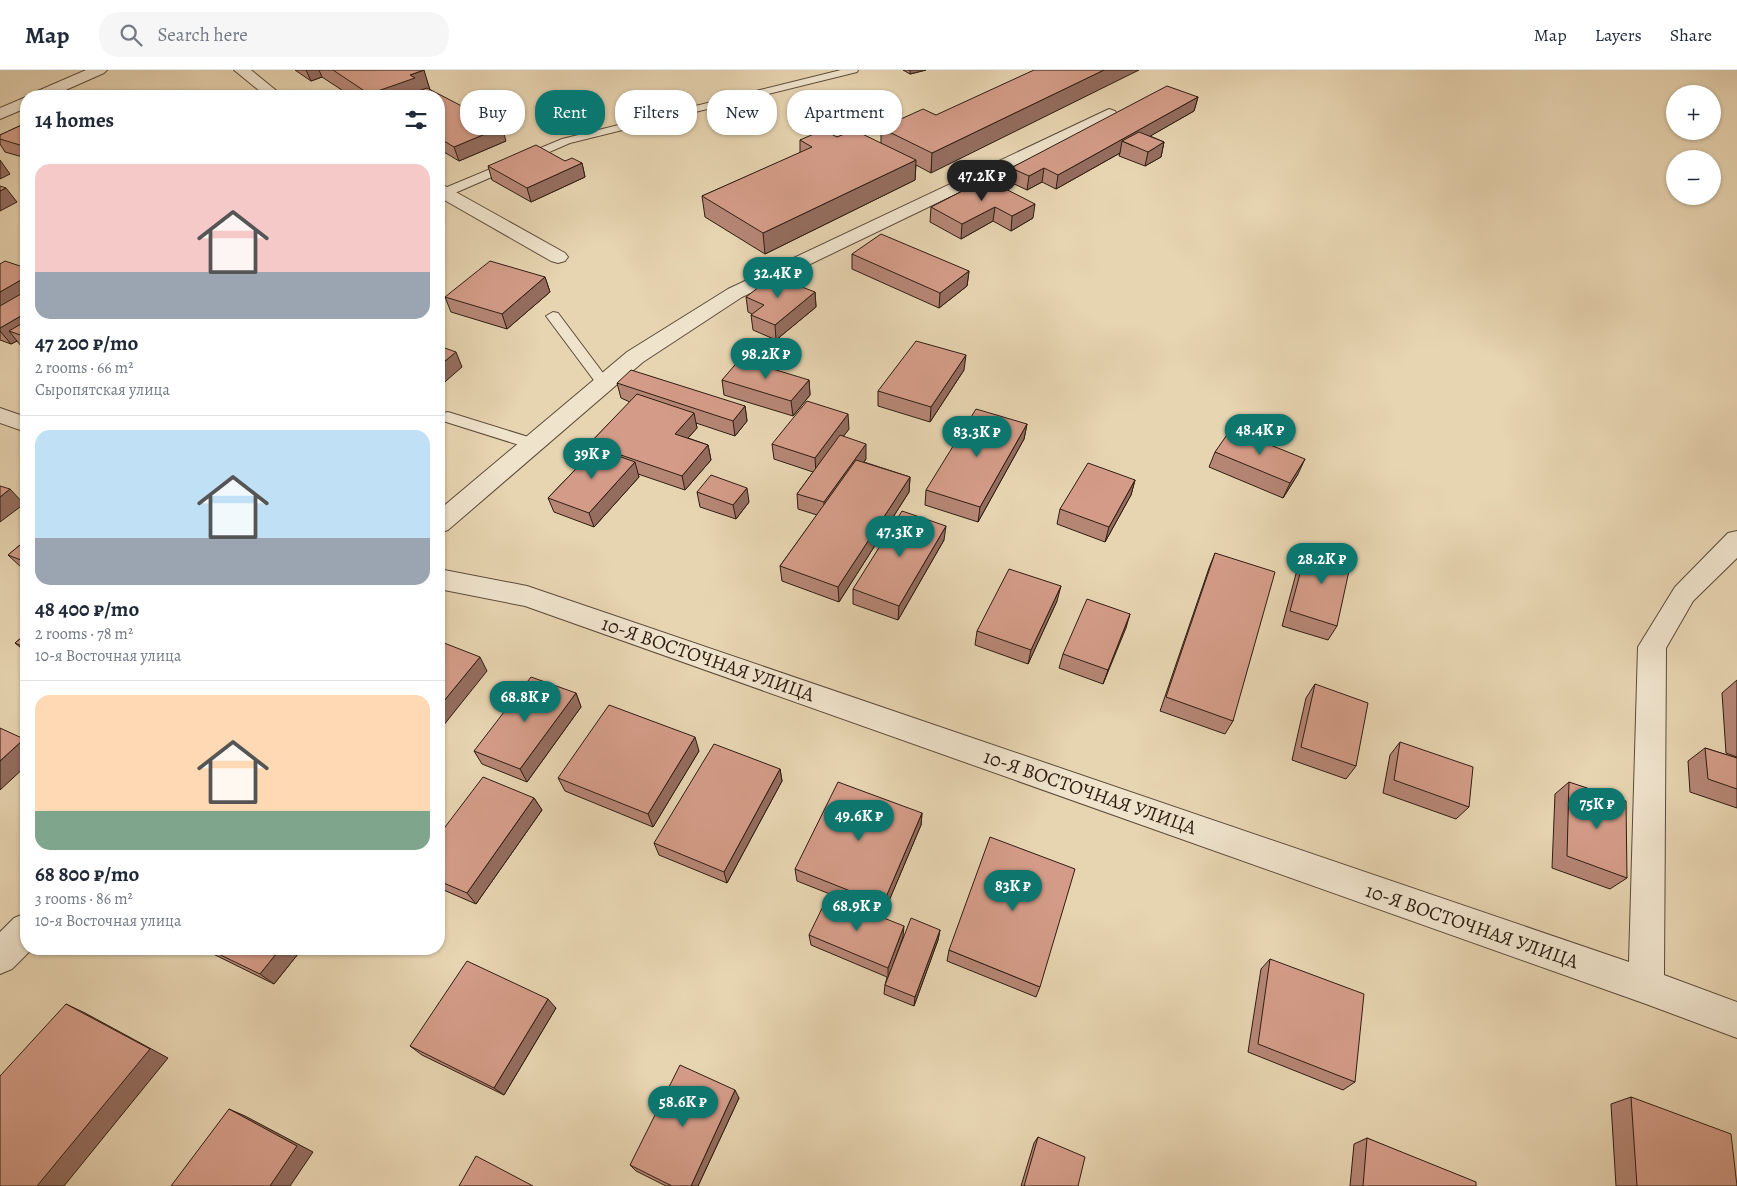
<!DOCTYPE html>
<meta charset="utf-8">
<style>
:root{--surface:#fff;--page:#f6f6f7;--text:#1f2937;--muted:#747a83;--line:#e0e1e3;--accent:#0f766e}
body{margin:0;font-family:Alegreya,serif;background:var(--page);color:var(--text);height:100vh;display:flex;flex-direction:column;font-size:19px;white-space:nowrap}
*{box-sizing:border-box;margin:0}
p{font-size:16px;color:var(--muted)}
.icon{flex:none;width:28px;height:28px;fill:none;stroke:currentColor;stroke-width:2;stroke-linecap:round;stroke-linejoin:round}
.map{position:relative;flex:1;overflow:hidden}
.side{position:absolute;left:20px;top:20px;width:425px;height:865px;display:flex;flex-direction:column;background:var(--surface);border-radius:20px;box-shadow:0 1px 4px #0004}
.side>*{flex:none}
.banner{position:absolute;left:460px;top:20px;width:475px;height:45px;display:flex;gap:10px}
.controls{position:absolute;left:1666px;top:15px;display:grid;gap:10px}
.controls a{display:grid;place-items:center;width:55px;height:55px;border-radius:50%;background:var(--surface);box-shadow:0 1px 4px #0004;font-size:25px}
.price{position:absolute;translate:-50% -42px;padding:0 11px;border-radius:18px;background:var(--accent);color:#fff;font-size:16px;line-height:32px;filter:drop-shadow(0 1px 2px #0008)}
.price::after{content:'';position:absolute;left:50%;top:30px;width:15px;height:11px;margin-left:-8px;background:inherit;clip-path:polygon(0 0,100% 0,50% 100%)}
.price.current{background:#222;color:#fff}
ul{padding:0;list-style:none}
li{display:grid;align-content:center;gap:10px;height:265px;padding:0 15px}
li+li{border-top:1px solid var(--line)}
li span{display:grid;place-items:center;height:155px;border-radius:15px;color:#555}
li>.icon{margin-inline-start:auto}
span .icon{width:90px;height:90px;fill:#fffc;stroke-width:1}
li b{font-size:21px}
h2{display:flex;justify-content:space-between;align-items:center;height:60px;padding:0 15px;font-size:21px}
.pill{padding:0 18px;border-radius:20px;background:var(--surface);box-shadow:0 1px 4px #0004;font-size:18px;line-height:45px}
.pill.current{background:var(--accent);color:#fff}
header{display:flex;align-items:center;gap:30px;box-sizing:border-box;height:70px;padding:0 25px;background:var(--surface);border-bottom:1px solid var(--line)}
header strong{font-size:24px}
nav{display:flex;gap:28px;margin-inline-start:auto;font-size:18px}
.search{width:350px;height:45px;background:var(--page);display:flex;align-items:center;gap:12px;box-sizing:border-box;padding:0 18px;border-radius:20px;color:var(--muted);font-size:19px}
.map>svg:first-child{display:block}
</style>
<header>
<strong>Map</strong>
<div class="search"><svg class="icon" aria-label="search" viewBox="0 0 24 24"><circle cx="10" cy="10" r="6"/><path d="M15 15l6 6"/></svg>Search here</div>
<nav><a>Map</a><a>Layers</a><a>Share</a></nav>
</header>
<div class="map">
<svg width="1737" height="1116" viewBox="0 0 1737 1116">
<rect width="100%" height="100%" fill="#e7d4b1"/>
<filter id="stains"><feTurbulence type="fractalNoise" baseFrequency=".004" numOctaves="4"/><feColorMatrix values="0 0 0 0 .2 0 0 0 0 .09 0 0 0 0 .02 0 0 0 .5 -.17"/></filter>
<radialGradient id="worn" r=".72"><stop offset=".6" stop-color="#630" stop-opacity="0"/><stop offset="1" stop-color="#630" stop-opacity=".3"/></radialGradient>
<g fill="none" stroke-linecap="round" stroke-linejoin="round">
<g stroke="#5c4b3a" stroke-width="2">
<path id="service" d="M841,0H858L857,2L570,73L448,126L444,127L439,124L440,120L562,69Z
M553,242L558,243L609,311L612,314L609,317H599L546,246Z
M448,342L538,370L540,374L538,378L532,379L443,351L440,347L443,343Z"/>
</g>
<g stroke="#5c4b3a" stroke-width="2">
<path id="minor" d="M86,0H107L104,3L52,26H31L33,23Z
M234,0H251L283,26H266Z
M26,27V38L0,49V38Z
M1109,39L1115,41L1117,44L1115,47L742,227L643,292L448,460L439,463V440L627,282L728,219Z
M439,115L445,116L565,183L568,187L565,191L558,193L551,191L439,127Z
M0,338L26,347V362L0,353Z
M1737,461V488L1693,531L1666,578L1664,905L1737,932V968L1646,934L525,536L439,519V499L527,516L1629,892L1638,577L1675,517L1728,463Z
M26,843V879H32L12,899L0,904V862L14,848Z"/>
</g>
<use href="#service" fill="#efe3cc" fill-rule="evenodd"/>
<use href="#minor" fill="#efe3cc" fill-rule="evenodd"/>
</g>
<path fill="#b68675" stroke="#2e1d12" d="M295,0H423L430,20L506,71L459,91L439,79V26H351L322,7L311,11Z
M903,0H926L910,4Z
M1198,27L1194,41L1150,66L1164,72L1161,87L1145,96L1119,86L1120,83L1056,119L1042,112L1027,120L1010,112L1011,98Z
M936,45L931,103L916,95L915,110L765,184L705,147L702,126L800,83V70L837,67L881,73V58Z
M26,53V88L5,82L0,74V65Z
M565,91L582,93L585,107L531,132L492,110L488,96Z
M986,109L1033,148L1011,161L993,151L961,169L930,152L931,137Z
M852,184L969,201L967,216L939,238L852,199Z
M0,194L26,198V278L21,276L17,271L11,274L0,270Z
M545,207L550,222L507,259L451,242L445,227Z
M815,222L816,237L776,270L753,260L751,245L752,244L748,242L746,227Z
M964,300L930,352L878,336V321Z
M722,310H809L810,325L793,346L724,325Z
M617,313L745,336L747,351L735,366L696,353L697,358L688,368L708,375L711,390L685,420L638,404L639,407L594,457L554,442L548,428L592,382L589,374L630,332L621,328Z
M1027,354L1024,369L978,452L925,435L926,420Z
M849,359L843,366L866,389L864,392L910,407L909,422L839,532L782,511L780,496L817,445L798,439L797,424L813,402L774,389L772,374Z
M1215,382L1298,404L1283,428L1209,397Z
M1135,410L1131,425L1105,472L1057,454L1060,439Z
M697,422L749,432L736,449L700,437Z
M26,470V501L23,499L8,485Z
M944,470L898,550L853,534V519Z
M1308,474L1337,556L1328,570L1282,556L1300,489Z
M1215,483L1233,651L1225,664L1160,641L1209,498Z
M1057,531L1028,594L975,575L977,561Z
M1130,544L1103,614L1059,598L1063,584Z
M26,564V582L15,573Z
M1737,610V687L1726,683L1722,623Z
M1315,614L1356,696L1346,709L1292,690L1306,628Z
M576,623L581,637L527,712L482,694L474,681Z
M1400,672L1469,737L1456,749L1383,723L1390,685Z
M1705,678L1737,688V738L1690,722L1688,691Z
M699,681L653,757L565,721L558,708Z
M780,699L782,711L727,813L659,785L654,773Z
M1569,712L1627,808L1610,819L1552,798L1555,724Z
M534,728L542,740L476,834L439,818V765Z
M922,743L921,755L883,845L797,811L795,799Z
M940,860L938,870L914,936L884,924L885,915L887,907L811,875L809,865L903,867Z
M203,879H302L274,914Z
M949,880L1040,917L1036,927L947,891Z
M1270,889L1355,1012L1343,1020L1248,982L1261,899Z
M556,938L504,1025L422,985L410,976Z
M1631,1027L1737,1116H1616L1611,1034Z
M739,1028L698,1116H666L636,1101L630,1095Z
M1038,1067L1078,1116H1021L1034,1073Z
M1367,1068L1476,1116H1350L1354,1074Z"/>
<path fill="#946d5f" stroke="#2e1d12" d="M306,0H319L322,7L311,11Z
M424,0L430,20L421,26H370L369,24L410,5Z
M910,0H926L910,4Z
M1104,0H1139L931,103L932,83Z
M1198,27L1194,41L1133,76L1122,71L1120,83L1056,119L1058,105Z
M502,57L506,71L459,91L454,77Z
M1164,72L1161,87L1145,96L1148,82Z
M26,74V81L23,76Z
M0,90L10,104L0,109Z
M916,90L915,110L765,184L763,163Z
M582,93L585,107L531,132L527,118Z
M1044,98L1042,112L1027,120L1029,106Z
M6,118L17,132L0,141V121Z
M1035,134L1033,148L1011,161L1012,146Z
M995,137L993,151L961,169L962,154Z
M439,175L442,183L439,184Z
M969,201L967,216L939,238L940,223Z
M26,207V228L0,243V222Z
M545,207L550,222L507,259L502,244Z
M815,222L816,237L776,270L775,255Z
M26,243V265L9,261L17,271L11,274L0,261V258Z
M456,282L462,297L439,317V296Z
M966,285L964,300L930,352L931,337Z
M809,310L810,325L793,346L791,331Z
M745,336L747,351L735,366L733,351Z
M694,343L697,358L678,379L675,364Z
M848,344L849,359L816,403L815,388Z
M1027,354L1024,369L978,452L980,437Z
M866,374V389L824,447V432Z
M708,375L711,390L685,420L682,406Z
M1305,389L1298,404L1283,428L1290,413Z
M635,392L639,407L594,457L589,443Z
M910,407L909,422L839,532L838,517Z
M1135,410L1131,425L1105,472L1109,457Z
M747,418L749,432L736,449L733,435Z
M10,419L24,434L0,452V427Z
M946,456L944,470L898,550L899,536Z
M1061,516L1057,531L1028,594L1031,580Z
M1130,544L1126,558L1103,614L1108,600Z
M480,587L487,601L439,661V637Z
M576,623L581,637L527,712L520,699Z
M695,667L699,681L653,757L648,744Z
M24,669L26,671V696L0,720V691Z
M780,699L782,711L727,813L724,802Z
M534,728L542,740L476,834L467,823Z
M922,743L921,755L883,845V834Z
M904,856L903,867L888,908V898Z
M940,860L938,870L914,936L915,927Z
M280,879H302L274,914L260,904Z
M548,929L556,938L504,1025L494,1018Z
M66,934L85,943L168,988L64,1116H37Z
M735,1020L739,1028L698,1116H691Z
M229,1039L245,1046L313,1082L290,1116H270Z"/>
<path fill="#d49c88" stroke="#2e1d12" d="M333,0H424L410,5L415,8L369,24Z
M1034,0H1104L932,83L881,58L923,39L936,45Z
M1167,16L1198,27L1058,105L1044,98L1029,106L1011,98Z
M427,18L502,57L454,77L439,68V26H404Z
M26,53V74L23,76L0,69V65Z
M823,60L837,67L854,60L916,90L763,163L702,126L812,77L800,70Z
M1139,62L1164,72L1148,82L1122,71Z
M536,75L565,91L572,88L582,93L527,118L488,96Z
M986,109L1035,134L1012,146L995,137L962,154L931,137Z
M0,116L6,118L0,121Z
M881,164L969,201L940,223L852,184Z
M5,191L26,198V207L0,222V194Z
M490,191L545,207L502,244L445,227Z
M773,206L815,222L775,255L751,245L764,235L746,227Z
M26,221V243L0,258V236Z
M26,251V267L9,261Z
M916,271L966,285L931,337L878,321Z
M439,276L456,282L439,296Z
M740,289L809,310L791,331L722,310Z
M631,300L745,336L733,351L617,313Z
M637,324L694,343L675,364L708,375L682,406L589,374Z
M807,331L848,344L815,388L772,374Z
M976,339L1027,354L980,437L926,420Z
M1231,359L1305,389L1290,413L1215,382Z
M840,365L866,374L824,432L797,424Z
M596,378L635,392L589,443L548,428Z
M856,390L910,407L838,517L780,496Z
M1088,393L1135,410L1109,457L1060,439Z
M711,405L747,418L733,435L697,422Z
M0,416L10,419L0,427Z
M902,441L946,456L899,536L853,519Z
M26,470V492L8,485Z
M1308,474L1352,487L1337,556L1290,541Z
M1215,483L1275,502L1233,651L1166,627Z
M1009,499L1061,516L1031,580L977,561Z
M1087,529L1130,544L1108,600L1063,584Z
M26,564V578L15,573Z
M439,571L480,587L439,637Z
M531,607L576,623L520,699L474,681Z
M1315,614L1368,633L1356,696L1301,677Z
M609,635L695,667L648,744L558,708Z
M0,658L24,669L0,691Z
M1400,672L1473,697L1469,737L1394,710Z
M714,674L780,699L724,802L654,773Z
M1705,678L1737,688V719L1708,709Z
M483,707L534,728L467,823L439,811V765Z
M838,712L922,743L883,834L795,799Z
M1569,712L1626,731L1627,808L1567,786Z
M990,767L1075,799L1040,917L949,880Z
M828,826L904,856L888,898L809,865Z
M911,848L940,860L915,927L885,915Z
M208,879H280L260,904Z
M1270,889L1364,924L1355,1012L1258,974Z
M467,891L548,929L494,1018L410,976Z
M66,934L150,979L37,1116H0V1006Z
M680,995L735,1020L691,1116H672L630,1095Z
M1631,1027L1731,1064L1737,1116H1637Z
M229,1039L297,1076L270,1116H171Z
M1038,1067L1085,1087L1078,1116H1024Z
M1367,1068L1476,1112V1116H1363Z
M476,1086L533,1116H459Z"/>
<g text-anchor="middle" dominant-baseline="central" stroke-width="5" stroke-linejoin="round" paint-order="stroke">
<g font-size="20" fill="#2e1d12" stroke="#efe3cc">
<text transform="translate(708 589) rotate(19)">10-Я ВОСТОЧНАЯ УЛИЦА</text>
<text transform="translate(1090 722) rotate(19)">10-Я ВОСТОЧНАЯ УЛИЦА</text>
<text transform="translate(1472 856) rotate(19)">10-Я ВОСТОЧНАЯ УЛИЦА</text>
</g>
</g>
<rect width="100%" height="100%" filter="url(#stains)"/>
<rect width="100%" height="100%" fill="url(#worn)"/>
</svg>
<div class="controls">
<a>+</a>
<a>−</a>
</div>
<b class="price current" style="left:982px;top:132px">47.2K ₽</b>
<b class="price" style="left:778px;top:229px">32.4K ₽</b>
<b class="price" style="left:766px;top:310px">98.2K ₽</b>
<b class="price" style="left:1260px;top:386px">48.4K ₽</b>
<b class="price" style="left:977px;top:388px">83.3K ₽</b>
<b class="price" style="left:592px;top:410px">39K ₽</b>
<b class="price" style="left:900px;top:488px">47.3K ₽</b>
<b class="price" style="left:1322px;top:515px">28.2K ₽</b>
<b class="price" style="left:525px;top:653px">68.8K ₽</b>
<b class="price" style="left:1597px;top:760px">75K ₽</b>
<b class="price" style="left:859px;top:772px">49.6K ₽</b>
<b class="price" style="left:1013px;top:842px">83K ₽</b>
<b class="price" style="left:857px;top:862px">68.9K ₽</b>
<b class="price" style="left:683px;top:1058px">58.6K ₽</b>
<div class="banner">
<a class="pill">Buy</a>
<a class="pill current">Rent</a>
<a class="pill">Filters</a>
<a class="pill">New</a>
<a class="pill">Apartment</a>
</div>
<section class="side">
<h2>14 homes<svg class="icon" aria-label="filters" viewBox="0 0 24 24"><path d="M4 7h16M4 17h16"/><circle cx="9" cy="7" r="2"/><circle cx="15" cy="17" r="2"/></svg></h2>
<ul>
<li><span style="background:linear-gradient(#f6c9c9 70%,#9aa5b1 0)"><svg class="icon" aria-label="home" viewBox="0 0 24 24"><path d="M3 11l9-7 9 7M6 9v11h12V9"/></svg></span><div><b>47 200 ₽/mo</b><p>2 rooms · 66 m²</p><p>Сыропятская улица</p></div></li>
<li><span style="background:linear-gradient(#bfe0f5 70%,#9aa5b1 0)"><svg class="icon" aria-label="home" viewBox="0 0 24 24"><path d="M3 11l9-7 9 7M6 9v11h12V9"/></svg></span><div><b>48 400 ₽/mo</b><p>2 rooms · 78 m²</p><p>10-я Восточная улица</p></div></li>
<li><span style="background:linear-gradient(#ffd9b3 75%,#7fa58c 0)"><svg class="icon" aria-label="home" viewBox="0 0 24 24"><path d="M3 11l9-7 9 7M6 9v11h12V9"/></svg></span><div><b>68 800 ₽/mo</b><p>3 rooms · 86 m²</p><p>10-я Восточная улица</p></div></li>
</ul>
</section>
</div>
